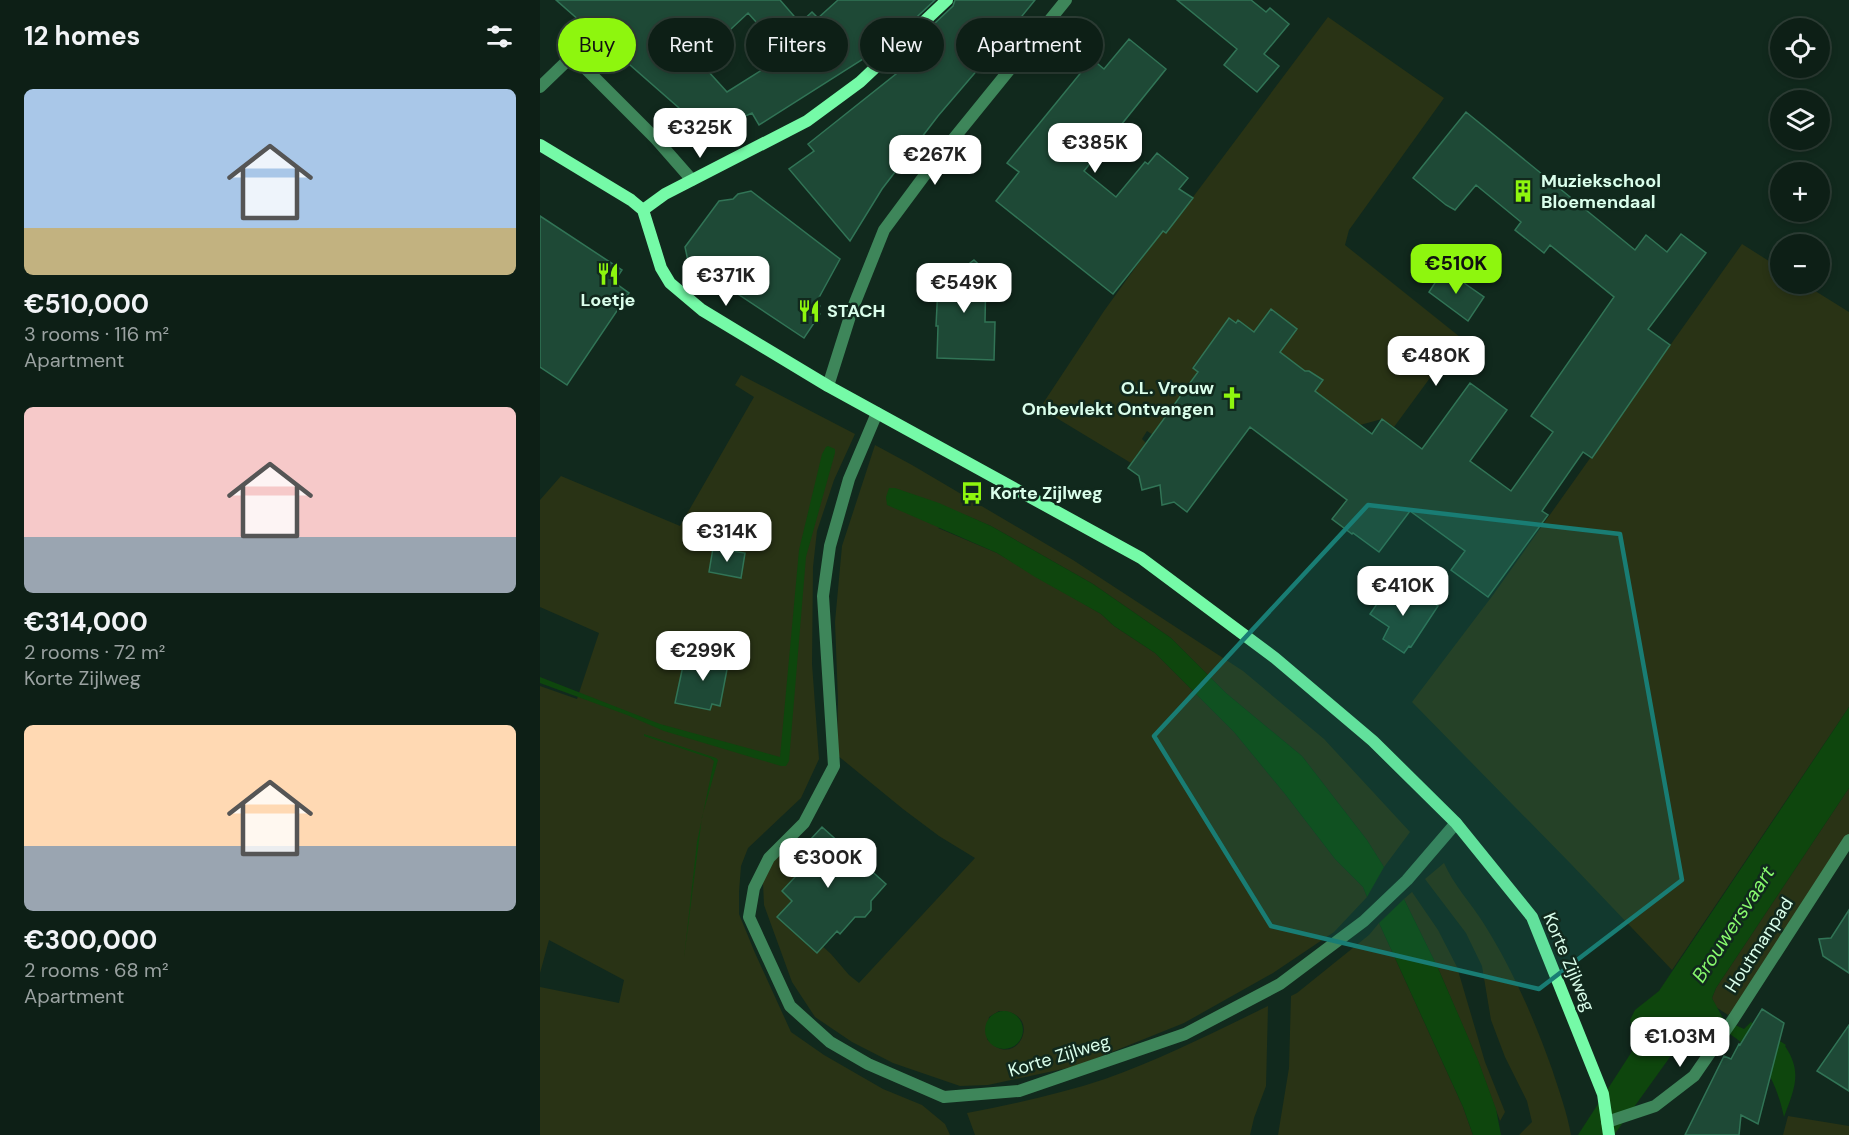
<!DOCTYPE html>
<meta charset="utf-8">
<style>
:root{--surface:#0d1f16;--page:#16271f;--text:#f1f3f6;--muted:#9aa2a1;--line:#2d3d35;--accent:#8ef60e}
body{margin:0;font-family:"DM Sans",sans-serif;background:var(--page);color:var(--text);height:100vh;display:flex;flex-direction:column;font-size:22px;white-space:nowrap}
*{box-sizing:border-box;margin:0}
p{font-size:20px;color:var(--muted)}
.icon{flex:none;width:33px;height:33px;fill:none;stroke:currentColor;stroke-width:2;stroke-linecap:round;stroke-linejoin:round}
.map{position:relative;flex:1;overflow:hidden}
.details{display:flex;flex-direction:column;background:var(--surface);width:540px}
.details>*{flex:none}
.top-card{position:absolute;left:18px;top:18px;width:570px;height:54px;display:flex;gap:12px}
.fabs{position:absolute;left:1230px;top:18px;display:grid;gap:12px}
.fabs a{display:grid;place-items:center;width:60px;height:60px;border-radius:50%;background:var(--surface);box-shadow:0 3px 9px #0003,0 0 0 2px var(--line);font-size:30px}
.price{position:absolute;translate:-50% -51px;padding:0 14px;border-radius:12px;background:#fff;color:#222;font-size:20px;line-height:39px;filter:drop-shadow(0 2px 3px #0008)}
.price::after{content:'';position:absolute;left:50%;top:36px;width:18px;height:14px;margin-left:-9px;background:inherit;clip-path:polygon(0 0,100% 0,50% 100%)}
.price.current{background:var(--accent);color:#111}
ul{padding:0;list-style:none}
li{display:grid;align-content:center;gap:12px;height:318px;padding:0 24px}
li span{display:grid;place-items:center;height:186px;border-radius:9px;color:#555}
li>.icon{margin-inline-start:auto}
span .icon{width:108px;height:108px;fill:#fffc;stroke-width:1}
li b{font-size:26px}
h2{display:flex;justify-content:space-between;align-items:center;height:72px;padding:0 24px;font-size:26px}
.tag{padding:0 21px;border-radius:27px;background:var(--surface);box-shadow:0 3px 9px #0003,0 0 0 2px var(--line);font-size:21px;line-height:54px}
.tag.current{background:var(--accent);color:#111}
main{display:flex;flex:1;min-height:0}
.map>svg:first-child{display:block}
</style>
<main>
<section class="details">
<h2>12 homes<svg class="icon" aria-label="filters" viewBox="0 0 24 24"><path d="M4 7h16M4 17h16"/><circle cx="9" cy="7" r="2"/><circle cx="15" cy="17" r="2"/></svg></h2>
<ul>
<li><span style="background:linear-gradient(#a9c7e8 75%,#c2b280 0)"><svg class="icon" aria-label="home" viewBox="0 0 24 24"><path d="M3 11l9-7 9 7M6 9v11h12V9"/></svg></span><div><b>€510,000</b><p>3 rooms · 116 m²</p><p>Apartment</p></div></li>
<li><span style="background:linear-gradient(#f6c9c9 70%,#9aa5b1 0)"><svg class="icon" aria-label="home" viewBox="0 0 24 24"><path d="M3 11l9-7 9 7M6 9v11h12V9"/></svg></span><div><b>€314,000</b><p>2 rooms · 72 m²</p><p>Korte Zijlweg</p></div></li>
<li><span style="background:linear-gradient(#ffd9b3 65%,#9aa5b1 0)"><svg class="icon" aria-label="home" viewBox="0 0 24 24"><path d="M3 11l9-7 9 7M6 9v11h12V9"/></svg></span><div><b>€300,000</b><p>2 rooms · 68 m²</p><p>Apartment</p></div></li>
</ul>
</section>
<div class="map">
<svg width="1309" height="1135" viewBox="0 0 1309 1135">
<rect width="100%" height="100%" fill="#11291d"/>
<path fill="#293315" fill-rule="evenodd" d="M788,17L904,98L809,230L805,245L920,337L854,427L842,419L820,425L774,391L778,377L769,371H765L740,352L757,329L731,309L714,332L689,318L667,360L661,356L652,368L658,372L613,435L607,431L602,439L606,443L591,463L500,408L564,311L616,239L623,231L626,233Z
M1202,244L1240,268V284H1264L1309,312V707L1132,970L1031,864L872,702L953,595Z
M201,375L315,434L294,480L277,531L273,567L272,664L279,759L261,798L208,848L201,866L199,892V914L215,953L251,1032L284,1055L343,1089L382,1105L405,1124L410,1135H0V987L79,1003L84,980L9,940L0,973V686L37,699L59,633L0,607V500L21,476L140,526L214,397L195,385Z
M335,445L372,465L533,560L703,671L784,739L870,832L844,867L827,840L762,756L686,693L631,638L553,584L451,526L425,515L398,528L457,553L561,614L574,626L615,653L694,732L745,794L795,859L823,887L827,897L794,932L733,973L644,1023L537,1066L448,1085L420,1086L353,1063L312,1042L275,1017L252,982L224,905L223,883L227,867L252,834L262,844L252,858L266,871L252,918L291,954L309,975L319,983L435,858L399,836L363,809L297,755L298,700L295,622L302,546ZM459,1011C506,1011 477,1074 447,1039L449,1017Z
M1309,788V842L1202,1001L1188,1015L1176,1007L1172,998L1176,988Z
M904,863C914,886 931,903 944,924C973,970 994,1019 1012,1069C1019,1091 1027,1112 1031,1135H979L992,1122L987,1101L965,1057L951,1020L942,966L926,933L885,879Z
M872,892L898,930L917,967L945,1062L965,1112L960,1121L938,1061L898,968L864,899Z
M839,923L923,1107L933,1135H738L749,1068L751,996L757,993L829,935Z
M728,1006L726,1086L714,1118L710,1135H435L427,1113C473,1104 520,1094 565,1079C621,1059 675,1032 728,1006Z
M1248,1116L1309,1126V1135H1243Z"/>
<path fill="#0e460d" d="M288,446L295,449V453L266,557L249,761L246,766H241L124,731L87,715L0,683V677L120,724L240,757L259,550L282,454L286,447Z
M349,488H355L399,503L451,526L553,584L631,638L686,693L762,756L827,840L844,867L827,897L823,887L795,859L745,794L694,732L615,653L574,626L561,614L495,577L457,553L347,505L346,497Z
M1309,707V788L1176,988L1172,998L1184,1020L1204,1029L1211,1022L1246,1045L1245,1046C1263,1073 1254,1089 1244,1117C1234,1070 1214,1046 1171,1023L1157,1028L1140,1050H1135L1074,1135H1038L1100,1039L1093,1031L1090,1020L1095,1010L1119,991Z
M104,734L176,758L178,760L162,817L144,958L157,842L174,761L170,758L104,736Z
M864,899L898,968L938,1060L956,1109L961,1135H933L923,1107L839,923Z
M445 1030a19 19 0 1 1 38 0a19 19 0 1 1-38 0Z"/>
<path fill="#1e4936" stroke="#317456" stroke-width="1.5" fill-rule="evenodd" d="M16,0H240L260,23L272,12L278,18L298,0H395L350,42L219,125L212,113L155,139L139,108ZM208,13L238,46L237,47L244,56L187,92L158,60Z
M415,0H495L451,54L398,116L342,189L310,241L249,169L274,151L268,144L386,50L378,39L413,6Z
M637,0H711L726,12L730,8L749,24L724,54L739,66L717,92L684,65L697,49Z
M589,39L626,69L544,171L576,197L605,162L608,164L617,153L648,178L639,189L653,198L626,233L623,231L573,294L456,201L479,172L467,163L552,59L564,69Z
M926,112L1095,250L1106,235L1127,252L1141,234L1166,253L1108,329L1130,345L1052,458L1043,452L1002,511L1008,515L948,597L911,570L925,551L870,511L839,552L813,533L812,534L792,519L807,500L710,427L647,512L634,502L622,505L620,485L602,490L599,476L588,468L658,372L653,368L689,318L696,323L698,320L714,332L731,309L757,329L740,352L765,371H769L783,380L775,391L832,434L842,419L882,449L930,383L967,410L930,461L971,491L1013,432L991,416L1074,297L1010,245L1004,253L975,230L981,222L936,185L915,210L906,205L873,178Z
M211,191L300,259L276,303L280,306L277,312L280,314L264,338L148,261L145,247L179,201L193,199L198,194Z
M0,216L82,270L74,282L89,293L27,385L0,367Z
M434,260L446,271L445,322H455L454,360L397,358L398,326H396L399,265L426,266Z
M904,269L944,297L928,321L889,292Z
M173,548L205,553L201,578L169,572Z
M850,585L872,600L877,592L898,606L871,647L869,646L864,653L843,639L849,627L830,614Z
M161,653L189,659L180,706L172,704L170,710L135,703L144,661L159,664Z
M282,827L301,844H317L326,852V866L346,884L331,901V910L325,917H315L300,934L297,931L277,953L237,917L252,901L242,891L255,877L245,867Z
M1309,910V973L1283,956L1279,939L1291,938Z
M1222,1009L1244,1023L1218,1124L1201,1115L1199,1135H1145L1184,1056L1191,1059L1199,1044L1200,1045Z
M1309,1025V1091L1277,1071Z"/>
<g fill="none" stroke-linecap="round" stroke-linejoin="round">
<path stroke="#3e865a" stroke-width="12" d="M337,413L309,479L290,546L283,596L294,766L264,823L229,858L214,888L209,917L250,1006L290,1042L328,1064L404,1097L479,1091L645,1034L740,984L824,921L867,880L916,823"/>
<path stroke="#3e865a" stroke-width="12" d="M0,87L29,59L44,67L116,139L152,180
M288,386L312,310L344,230L393,164L526,0
M1067,1122L1115,1106L1154,1076L1194,1018L1309,840"/>
<path stroke="#75faa7" stroke-width="12" d="M0,145L91,200L103,210
M103,210L121,268L130,283L162,310L288,386L601,558L735,658L833,741L916,823L992,917L1063,1094L1069,1135
M103,210L125,194L267,121L320,82L407,0"/>
</g>
<path fill="#197d74" fill-opacity="0.2" stroke="#197d74" stroke-width="4.5" stroke-linejoin="round" d="M828,505L1080,534L1142,880L999,989L731,926L614,736Z"/>
<defs>
<g id="building-bare" transform="scale(1.8)"><path d="M-4-6H4V6H1V3H-1V6H-4ZM-2.5-4.3h1.7v1.8h-1.7ZM.8-4.3h1.7v1.8H.8ZM-2.5-1h1.7V.8h-1.7ZM.8-1h1.7V.8H.8Z" fill="#8ef60e" stroke="#11291d" stroke-width="2.5" paint-order="stroke"/></g>
<g id="restaurant-bare" transform="scale(1.8)"><path d="M-5-6h1v4h1v-4h1v4h1v-4h1v5L-1.5 .5V6h-2V.5L-5-1ZM5-6V6H3V1.5H1.5Q1.5-4 5-6Z" fill="#8ef60e" stroke="#11291d" stroke-width="2.5" paint-order="stroke"/></g>
<g id="church-bare" transform="scale(1.8)"><path d="M-1.2-6h2.4v3.5h3.3v2.4h-3.3V6h-2.4V-.1h-3.3v-2.4h3.3Z" fill="#8ef60e" stroke="#11291d" stroke-width="2.5" paint-order="stroke"/></g>
<g id="bus-bare" transform="scale(1.8)"><path d="M-5-6H5V4H4V6H2V4H-2V6H-4V4H-5ZM-3.5-4V0h7V-4ZM-3.5 1.2v1.5H-2V1.2ZM2 1.2v1.5H3.5V1.2Z" fill="#8ef60e" stroke="#11291d" stroke-width="2.5" paint-order="stroke"/></g>
</defs>
<g fill-rule="evenodd">
<use href="#building-bare" x="983" y="191"/>
<use href="#restaurant-bare" x="68" y="274"/>
<use href="#restaurant-bare" x="269" y="311"/>
<use href="#church-bare" x="692" y="398"/>
<use href="#bus-bare" x="432" y="493"/>
</g>
<g text-anchor="middle" dominant-baseline="central" stroke-width="5" stroke-linejoin="round" paint-order="stroke">
<g font-size="18" font-weight="bold" fill="#dafeeb" stroke="#11291d" text-anchor="start">
<text x="1001" y="181">Muziekschool<tspan x="1001" dy="21">Bloemendaal</tspan></text>
<text x="68" y="300" text-anchor="middle">Loetje</text>
<text x="287" y="311">STACH</text>
<text x="674" y="388" text-anchor="end">O.L. Vrouw<tspan x="674" dy="21">Onbevlekt Ontvangen</tspan></text>
<text x="450" y="493">Korte Zijlweg</text>
</g>
<g font-size="18" fill="#dafeeb" stroke="#11291d">
<text transform="translate(1219 945) rotate(-57)">Houtmanpad</text>
<text transform="translate(1029 962) rotate(67)">Korte Zijlweg</text>
<text transform="translate(519 1056) rotate(-17)">Korte Zijlweg</text>
</g>
<g font-size="20" font-style="italic" fill="#87f96d" stroke="#11291d">
<text transform="translate(1193 924) rotate(-57)">Brouwersvaart</text>
</g>
</g>
</svg>
<div class="fabs">
<a><svg class="icon" aria-label="locate" viewBox="0 0 24 24"><circle cx="12" cy="12" r="6"/><path d="M12 2v4M12 18v4M2 12h4M18 12h4"/></svg></a>
<a><svg class="icon" aria-label="layers" viewBox="0 0 24 24"><path d="M12 4l9 5-9 5-9-5zM3 14l9 5 9-5"/></svg></a>
<a>+</a>
<a>−</a>
</div>
<b class="price" style="left:160px;top:159px">€325K</b>
<b class="price" style="left:555px;top:174px">€385K</b>
<b class="price" style="left:395px;top:186px">€267K</b>
<b class="price current" style="left:916px;top:295px">€510K</b>
<b class="price" style="left:186px;top:307px">€371K</b>
<b class="price" style="left:424px;top:314px">€549K</b>
<b class="price" style="left:896px;top:387px">€480K</b>
<b class="price" style="left:187px;top:563px">€314K</b>
<b class="price" style="left:863px;top:617px">€410K</b>
<b class="price" style="left:163px;top:682px">€299K</b>
<b class="price" style="left:288px;top:889px">€300K</b>
<b class="price" style="left:1140px;top:1068px">€1.03M</b>
<div class="top-card">
<a class="tag current">Buy</a>
<a class="tag">Rent</a>
<a class="tag">Filters</a>
<a class="tag">New</a>
<a class="tag">Apartment</a>
</div>
</div>
</main>
